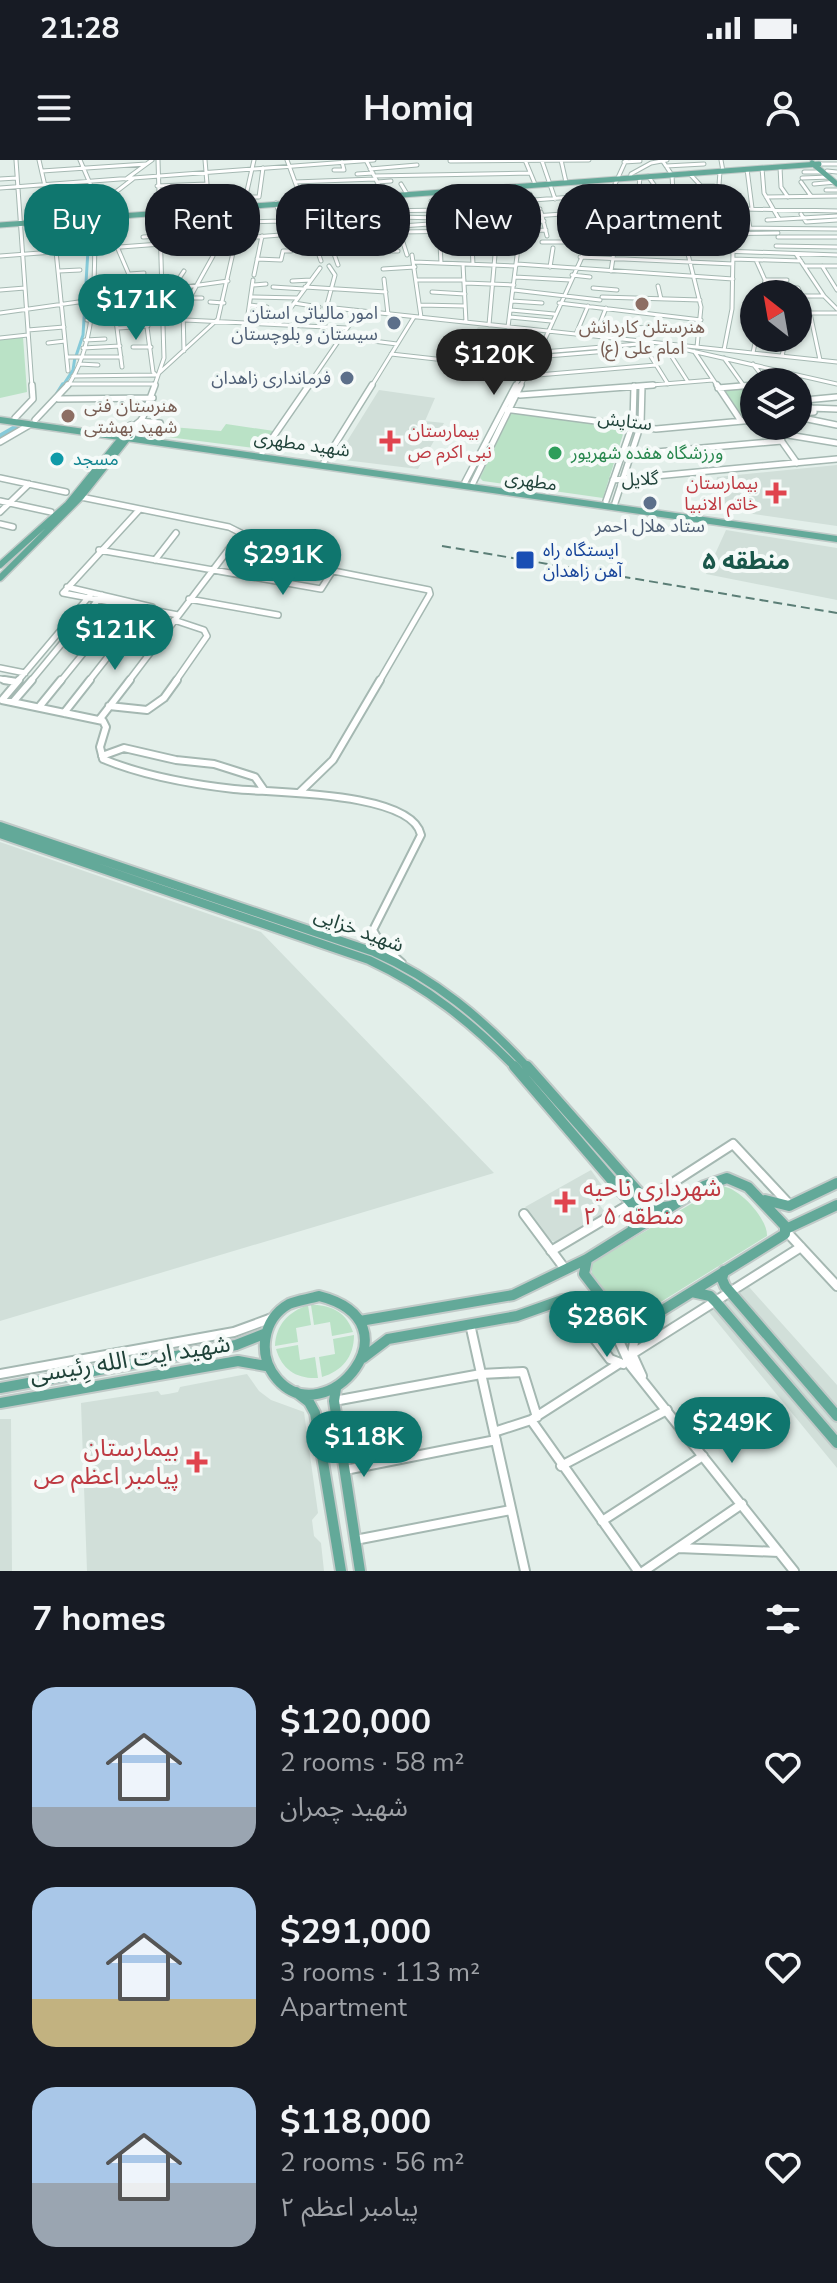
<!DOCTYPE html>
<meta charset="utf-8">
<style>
:root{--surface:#171b24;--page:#20242c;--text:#f1f3f6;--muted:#9ea1a6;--accent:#0f766e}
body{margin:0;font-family:"Nunito Sans","Noto Sans Arabic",sans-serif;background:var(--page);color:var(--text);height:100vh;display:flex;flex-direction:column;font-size:30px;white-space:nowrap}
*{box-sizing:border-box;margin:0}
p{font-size:26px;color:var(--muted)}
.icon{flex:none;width:44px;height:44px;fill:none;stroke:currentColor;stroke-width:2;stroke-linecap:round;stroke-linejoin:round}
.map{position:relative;height:1411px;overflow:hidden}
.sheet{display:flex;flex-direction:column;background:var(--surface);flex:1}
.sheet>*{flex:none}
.banner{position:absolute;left:24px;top:24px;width:790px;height:72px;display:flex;gap:16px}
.needle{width:52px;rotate:329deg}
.controls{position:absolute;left:740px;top:120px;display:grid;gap:16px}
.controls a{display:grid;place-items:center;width:72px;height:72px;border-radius:50%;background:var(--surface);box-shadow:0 2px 6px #0004;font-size:40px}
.price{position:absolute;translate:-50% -68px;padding:0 18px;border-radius:28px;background:var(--accent);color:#fff;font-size:26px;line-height:52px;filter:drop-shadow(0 2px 4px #0008)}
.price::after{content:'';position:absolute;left:50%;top:48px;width:24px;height:18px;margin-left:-12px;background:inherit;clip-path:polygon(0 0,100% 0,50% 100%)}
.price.selected{background:#222;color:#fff}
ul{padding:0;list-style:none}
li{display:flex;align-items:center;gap:24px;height:200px;padding:0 32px}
li span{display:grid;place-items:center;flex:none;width:224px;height:160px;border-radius:24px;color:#555}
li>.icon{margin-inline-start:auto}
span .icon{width:96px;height:96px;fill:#fffc;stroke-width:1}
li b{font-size:34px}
h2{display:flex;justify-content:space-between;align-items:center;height:96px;padding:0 32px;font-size:34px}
.tag{padding:0 28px;border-radius:32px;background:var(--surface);box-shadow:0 2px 6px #0004;font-size:28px;line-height:72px}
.tag.selected{background:var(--accent);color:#fff}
.status{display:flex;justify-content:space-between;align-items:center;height:56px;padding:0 40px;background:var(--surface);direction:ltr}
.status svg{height:22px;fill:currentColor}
header{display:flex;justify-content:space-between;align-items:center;height:104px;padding:0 32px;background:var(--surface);font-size:36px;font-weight:700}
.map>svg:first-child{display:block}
</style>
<div class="status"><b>21:28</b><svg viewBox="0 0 49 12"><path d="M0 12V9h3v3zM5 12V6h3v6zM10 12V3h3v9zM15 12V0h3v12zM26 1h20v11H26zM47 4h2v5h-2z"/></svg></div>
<header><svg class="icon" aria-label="menu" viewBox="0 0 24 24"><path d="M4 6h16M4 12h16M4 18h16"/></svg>Homiq<svg class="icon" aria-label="person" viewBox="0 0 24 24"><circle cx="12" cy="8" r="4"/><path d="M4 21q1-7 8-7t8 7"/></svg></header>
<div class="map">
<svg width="837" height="1411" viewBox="0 0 837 1411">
<rect width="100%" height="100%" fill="#e3efea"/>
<path fill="#d1dfd9" d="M478,167L501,168L536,173L524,199L463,192Z
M379,230L435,238L425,261L444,263L418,309L336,299Z
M837,305V366L711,348L717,317Z
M726,370L837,388V440L706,414Z
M0,682L261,772L494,1013L0,1161Z
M591,1010L606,1031L594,1038L605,1052L555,1082L550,1080L525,1047Z
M749,1127L837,1225V1308L709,1152Z
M247,1214L259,1231L271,1240L304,1252L318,1353L312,1360L314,1376L321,1383L324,1411H87L81,1243L158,1231L161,1235L168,1234L178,1232L180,1227Z
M0,1259H11L12,1411H0Z"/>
<path fill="#bae2c6" d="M23,177L27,232L0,238V179Z
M754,227V255L742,256L725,230Z
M512,251L620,264L625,268L603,338L483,321L480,318Z
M226,264L274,271L261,289L152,275L159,266L221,271Z
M721,1026C739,1027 768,1059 767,1076L635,1158L623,1154L592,1115V1103Z
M308,1145L311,1165L296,1168L298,1182L275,1186C276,1165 288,1152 308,1145Z
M311,1145C331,1144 347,1153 353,1172L332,1176L330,1162L314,1165Z
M354,1175C354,1197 342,1211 322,1217L319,1197L335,1194L333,1179Z
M298,1185L300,1200L315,1197L318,1218C297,1219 282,1210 276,1189Z"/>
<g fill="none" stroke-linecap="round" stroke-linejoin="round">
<path stroke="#86cad9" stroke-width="3" d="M102,41L122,27
M93,56L96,46
M89,87L92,59
M85,139L88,90
M76,196L83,175L85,143
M62,227L73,210L75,197"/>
<path stroke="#86cad9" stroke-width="5" d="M58,233L63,225
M0,276L16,267"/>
<g stroke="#a5b8b2" stroke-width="5">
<path id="minor-far3" d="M16,0L32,227
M39,0L53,61L68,211
M80,0L145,152L153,212L156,215
M287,0L302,41
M366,0L395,57L407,95
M525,0L535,24
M561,0L566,22
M662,0L672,15L674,50
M721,0L723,11
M450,1L589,0
M542,1L555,39
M624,2L640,1
M819,4H837
M666,6L704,4
M780,7L781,27L788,37
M762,8L764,33L779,59
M370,9L417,5
M747,9L752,48
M334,10H344L342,2
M42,11L146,4
M720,11L717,54L733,92L732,149L724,190
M827,11L837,12
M804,12H823
M689,13L701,26H714
M357,14L373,13
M374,16L530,13
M648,16L657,29
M630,18L631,14L651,3L667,0
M802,18L830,17
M0,19L17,18
M126,19L152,0
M295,22L375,19
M377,22L391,21
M801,22L811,36
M67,23L73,59
M401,24L407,34
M814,24L836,22
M157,26L207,24
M0,28L374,0
M298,29L379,27
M467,29L469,36L530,34
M826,30H837
M718,35L738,36
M157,36L208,34
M208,37H259L263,8
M766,37L837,36
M315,41L338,105
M431,41L534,40L610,34
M276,43L286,74
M99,45L134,18
M637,48L640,17
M746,48L750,68
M51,49L66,48
M102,51L123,45
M369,51L540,49
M320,52L348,49
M541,52L547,76
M801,54L806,62L837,60
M395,57L441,58
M363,58L394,57
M685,58L687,90L701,147L697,187
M281,59L351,57
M767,60L837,56
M640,61L648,82
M241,62L282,61
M507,63L544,61
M368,68L374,83L371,91
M723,68L837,69
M593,69L674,58L720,61
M311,72L321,101
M398,72L546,70
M569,72L571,53
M159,74L173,73
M684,74L778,73
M143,77L159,76
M778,77H837
M648,78L684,79
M331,81L357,82
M542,82H572
M440,84L441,103
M300,85L315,84
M472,86L473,104
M585,86L837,95
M776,86L837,87
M188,87L189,75
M84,89L93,46L98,42
M451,89L453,71
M171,90H177V82
M181,91L213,92
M334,91H398
M796,94L824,136L837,149
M412,95L421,157
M0,96L656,47L837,51
M580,97L733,104
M257,99L281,100L283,91H291
M733,99L801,101
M756,100L765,120L763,134
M414,102L516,106
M463,104L466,162
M517,104L733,119
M804,106H837
M822,106L837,130
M550,107L553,88
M383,109L415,107
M59,111L80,110
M611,111L618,66
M130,114L144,113
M254,115L262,76
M572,115L590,117
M515,117L570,120
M384,119L388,154
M417,120H464
M765,120H787
M91,121L132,119
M292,121L311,120
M465,123L514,125
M253,125L266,124
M658,126L661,139
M179,127L178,120L184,111
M273,127L304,129
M305,127L386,132
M764,127L798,128L810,153L820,200
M593,128L617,130
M0,130L25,128
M514,130L600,140
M432,132L465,134
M799,136H824
M113,137L122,207
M251,137L297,138
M602,137L700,140
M189,138H202
M512,141L542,143
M210,142L224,143
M294,143L319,147L316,150
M559,143L701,160
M250,145L267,147
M420,145L465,146
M325,147L837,202
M511,150L554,154
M88,152L101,151
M0,153L228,121
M262,153L286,155
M798,153H837
M510,157L551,161
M165,159L347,168
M87,160L118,158
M247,161L253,120
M279,164L320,108
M489,165L496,83
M321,167L335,115L329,106
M508,167L519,80
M628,167L699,171
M118,168L148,166
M28,170L64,167
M576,174L588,146
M595,176L606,148
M341,177L397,184
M0,178L28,175
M85,180L105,179
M48,183L65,181
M665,186L688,222
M133,187H151
M645,187L668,224
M83,188L120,186
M683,189L837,224
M184,191L183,150L213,96L205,0
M694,191L718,227
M543,192L638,184L639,181
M753,193L756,178
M391,194L525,209
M547,196L645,188
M782,196L786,178
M67,197H121
M724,198L744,226
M79,204L98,205
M753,204L767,222
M527,206L539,184
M159,213L218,159L254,0
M73,216L156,215
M526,216L656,205
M67,224H154
M67,227C99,181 94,110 95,57
M154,227L164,198L158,0
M307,227L359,151
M371,227L414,157
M515,227L521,215
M520,227L531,205L547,196L540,190L626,0
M627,227L713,220
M734,227L754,225"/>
</g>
<g stroke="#a5b8b2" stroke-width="8">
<path id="minor-far2" d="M717,225L741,261
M718,228L754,225
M798,231L814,252L798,253
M520,235L653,225
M58,239L153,238
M805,240L837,237
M811,248L837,249
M504,249L656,269L754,260
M798,257L837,265
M15,258L33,239L32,225
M35,260L68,225
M771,266L797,303
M115,272L131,265
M125,273L140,261L160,263
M776,273L837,283
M131,274L143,257L155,225
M0,282L31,264
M262,293L309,225
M622,295L782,281
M324,302L372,225
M0,318L66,332
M613,320L837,299
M465,322L516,225
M473,323L521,225
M81,337L229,367L241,373L128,522
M0,341L51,352
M606,341L633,263L634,226
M615,343L641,264L642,226
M139,350L63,433L178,455
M0,352L29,324
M0,364L13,367
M99,390L321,429L333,410
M228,390L429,430L430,434L379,522
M155,400L176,373
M67,427L152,447
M189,439L278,455
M174,460L204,470L207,476L175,522
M0,508L25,513
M0,519L15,522
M17,522L92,433
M30,522L102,435
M60,522L120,448
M88,522L143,452"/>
</g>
<g stroke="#a5b8b2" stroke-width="10">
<path id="minor-far1" d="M4,520L17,522
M19,520L2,540L103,561L106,567L100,587L103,599C144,616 189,624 234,629C271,633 412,631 421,675L373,770L381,784L402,803
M13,542L32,520
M109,546L147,550L164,538L177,520
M39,547L61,520
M64,553L90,520
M99,560L130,520
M102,596L124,588L176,600L214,604L255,617L264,630
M300,632L333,600L380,520"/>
</g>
<g stroke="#a5b8b2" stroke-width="12">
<path id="minor" d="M646,1040L733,984L788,1043
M524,1054L565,1109
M786,1071L837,1126
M551,1091L632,1043
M565,1140L610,1199L623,1204
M615,1156L620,1183L630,1205L794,1411
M470,1164L525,1411
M637,1164L632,1194L642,1216
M632,1194L801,1087
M0,1214L234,1172L272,1158
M334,1241L481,1214L523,1212L537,1257
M531,1260L638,1411
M494,1272L531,1260L620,1203
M561,1306L667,1250
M345,1310L496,1280
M602,1361L703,1296
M355,1380L511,1350
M678,1388L779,1392
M644,1411L742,1344"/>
</g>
<g stroke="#c1cac8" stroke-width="7">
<path id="major-far3" d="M812,3L837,24
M0,65L819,4"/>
</g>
<g stroke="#c1cac8" stroke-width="9">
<path id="major-far2" d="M0,260L837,379
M0,405L68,344L123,276
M0,418L81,337L131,274"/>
</g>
<g stroke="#c1cac8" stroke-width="12">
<path id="major-far1" d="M0,666L374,792C435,819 483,859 528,908
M0,674L369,800C427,827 471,862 516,908"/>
</g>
<g stroke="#c1cac8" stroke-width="14">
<path id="major" d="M514,906L639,1052L632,1070
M527,906L650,1045L658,1048L671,1046
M727,1018L748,1027L785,1066V1074L645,1161L631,1166L621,1162L584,1114L587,1099L704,1026Z
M765,1040L789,1046L837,1023
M786,1069L837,1045
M724,1111L722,1119L725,1126L837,1256
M692,1132L710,1136L716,1142L837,1283
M319,1136C422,1162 326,1276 277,1219C257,1196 262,1159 289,1144C298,1140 310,1139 319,1136Z
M360,1161L513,1135L587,1099
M363,1198L388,1179L517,1156L562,1140L600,1138
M0,1228L236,1185L264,1174
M336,1228L334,1241L360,1411
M296,1232L309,1242L315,1253L341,1411
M0,1243L238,1201L266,1206"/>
</g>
<use href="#minor-far3" stroke="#fff" stroke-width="3"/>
<use href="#minor-far2" stroke="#fff" stroke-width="5"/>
<use href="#minor-far1" stroke="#fff" stroke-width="6"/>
<use href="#minor" stroke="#fff" stroke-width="8"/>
<use href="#major-far3" stroke="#63a999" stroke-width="5"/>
<use href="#major-far2" stroke="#63a999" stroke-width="6"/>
<use href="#major-far1" stroke="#63a999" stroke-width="8"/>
<use href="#major" stroke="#63a999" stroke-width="10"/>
<path stroke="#5b7e76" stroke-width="2" stroke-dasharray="9 5" stroke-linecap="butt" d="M442,386L837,453"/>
</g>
<g fill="#8d6e63" stroke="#f5faf8" stroke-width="3">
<circle cx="642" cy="144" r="8"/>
<circle cx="68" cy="256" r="8"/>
</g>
<g fill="#5c6f8a" stroke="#f5faf8" stroke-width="3">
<circle cx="394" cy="163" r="8"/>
<circle cx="347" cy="218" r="8"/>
<circle cx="650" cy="343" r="8"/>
</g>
<g fill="#e0444e" stroke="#f5faf8" stroke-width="3">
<path d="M386 269h8v8h8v8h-8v8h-8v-8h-8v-8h8z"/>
<path d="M772 321h8v8h8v8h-8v8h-8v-8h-8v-8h8z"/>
<path d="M561 1030h8v8h8v8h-8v8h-8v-8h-8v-8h8z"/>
<path d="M193 1290h8v8h8v8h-8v8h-8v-8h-8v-8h8z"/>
</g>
<circle fill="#2e9e5b" stroke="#f5faf8" stroke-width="3" cx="555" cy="293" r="8"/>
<circle fill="#0f9aa8" stroke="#f5faf8" stroke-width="3" cx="57" cy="299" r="8"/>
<rect fill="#1a4fb4" stroke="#f5faf8" stroke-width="3" x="515" y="390" width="20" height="20" rx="4"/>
<g text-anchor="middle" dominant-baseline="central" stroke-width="8" stroke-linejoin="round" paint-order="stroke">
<g font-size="18" fill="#4e5e75" stroke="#f5faf8" text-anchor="end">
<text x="378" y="153">امور مالیاتی استان<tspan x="378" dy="21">سیستان و بلوچستان</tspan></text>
<text x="331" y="218">فرمانداری زاهدان</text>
<text x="650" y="366" text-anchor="middle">ستاد هلال احمر</text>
</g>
<g font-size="18" fill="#785e54" stroke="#f5faf8">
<text x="642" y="167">هنرستلن کاردانش<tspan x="642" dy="21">امام علی (ع)</tspan></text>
<text x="84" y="246" text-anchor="start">هنرستان فنی<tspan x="84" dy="21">شهید بهشتی</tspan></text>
</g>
<g font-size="18" fill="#20433a" stroke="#f5faf8">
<text transform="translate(625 261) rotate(7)">ستایش</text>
<text transform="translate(302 284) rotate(8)">شهید مطهری</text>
<text transform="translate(640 319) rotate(-2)">گلایل</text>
<text transform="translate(531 321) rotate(8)">مطهری</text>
</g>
<g font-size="18" fill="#be3a42" stroke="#f5faf8" text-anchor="start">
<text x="408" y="271">بیمارستان<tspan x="408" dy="21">نبی اکرم ص</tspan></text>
<text x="758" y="323" text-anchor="end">بیمارستان<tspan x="758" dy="21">خاتم الانبیا</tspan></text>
</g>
<g font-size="18" fill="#27864d" stroke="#f5faf8" text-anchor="start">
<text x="571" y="293">ورزشگاه هفده شهریور</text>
</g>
<g font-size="18" fill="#0d838f" stroke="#f5faf8" text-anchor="start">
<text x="73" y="299">مسجد</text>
</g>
<g font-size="18" fill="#164399" stroke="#f5faf8" text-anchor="start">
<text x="543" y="390">ایستگاه راه<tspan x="543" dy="21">آهن زاهدان</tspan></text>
</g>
<g font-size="20" fill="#20433a" stroke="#f5faf8">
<text transform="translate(359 770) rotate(20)">شهید خزایی</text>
</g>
<g font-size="24" font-weight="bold" fill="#1a574a" stroke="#f5faf8">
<text x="746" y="401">منطقه ۵</text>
</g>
<g font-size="24" fill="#be3a42" stroke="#f5faf8" text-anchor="start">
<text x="583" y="1028">شهرداری ناحیه<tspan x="583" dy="28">۲ منطقه ۵</tspan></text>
<text x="179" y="1288" text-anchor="end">بیمارستان<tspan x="179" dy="28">پیامبر اعظم ص</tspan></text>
</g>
<g font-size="24" fill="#20433a" stroke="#f5faf8">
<text transform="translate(130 1199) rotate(-9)">شهید ایت الله رِئیسی</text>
</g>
</g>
</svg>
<div class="controls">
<a><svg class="needle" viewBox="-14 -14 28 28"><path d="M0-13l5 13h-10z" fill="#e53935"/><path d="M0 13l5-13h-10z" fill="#9ea1a6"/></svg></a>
<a><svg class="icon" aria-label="layers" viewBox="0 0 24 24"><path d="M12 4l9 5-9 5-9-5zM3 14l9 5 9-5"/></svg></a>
</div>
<b class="price" style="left:136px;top:182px">$171K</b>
<b class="price selected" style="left:494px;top:237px">$120K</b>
<b class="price" style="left:283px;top:437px">$291K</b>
<b class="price" style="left:115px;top:512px">$121K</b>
<b class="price" style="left:607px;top:1199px">$286K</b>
<b class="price" style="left:732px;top:1305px">$249K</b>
<b class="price" style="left:364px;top:1319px">$118K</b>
<div class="banner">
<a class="tag selected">Buy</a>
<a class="tag">Rent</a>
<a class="tag">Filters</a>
<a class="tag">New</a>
<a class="tag">Apartment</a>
</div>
</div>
<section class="sheet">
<h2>7 homes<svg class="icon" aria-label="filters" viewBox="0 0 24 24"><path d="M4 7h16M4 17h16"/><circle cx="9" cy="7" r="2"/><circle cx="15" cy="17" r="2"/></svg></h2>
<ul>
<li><span style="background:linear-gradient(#a9c7e8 75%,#9aa5b1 0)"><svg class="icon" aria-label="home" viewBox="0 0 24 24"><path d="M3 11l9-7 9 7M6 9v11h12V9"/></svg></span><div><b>$120,000</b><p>2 rooms · 58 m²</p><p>شهید چمران</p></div><svg class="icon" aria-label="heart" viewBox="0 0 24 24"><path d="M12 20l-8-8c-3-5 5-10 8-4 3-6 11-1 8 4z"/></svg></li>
<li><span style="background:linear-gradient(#a9c7e8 70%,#c2b280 0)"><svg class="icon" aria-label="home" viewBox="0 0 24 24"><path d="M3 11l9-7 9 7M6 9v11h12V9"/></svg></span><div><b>$291,000</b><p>3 rooms · 113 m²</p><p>Apartment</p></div><svg class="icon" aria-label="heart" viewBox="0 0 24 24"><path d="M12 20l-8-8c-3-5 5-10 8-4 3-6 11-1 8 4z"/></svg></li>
<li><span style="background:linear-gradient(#a9c7e8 60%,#9aa5b1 0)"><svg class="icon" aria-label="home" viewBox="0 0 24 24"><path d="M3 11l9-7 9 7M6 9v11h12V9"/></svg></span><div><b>$118,000</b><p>2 rooms · 56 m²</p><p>پیامبر اعظم ۲</p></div><svg class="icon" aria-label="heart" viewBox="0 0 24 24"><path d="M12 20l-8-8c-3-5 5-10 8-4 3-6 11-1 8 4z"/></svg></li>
</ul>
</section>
